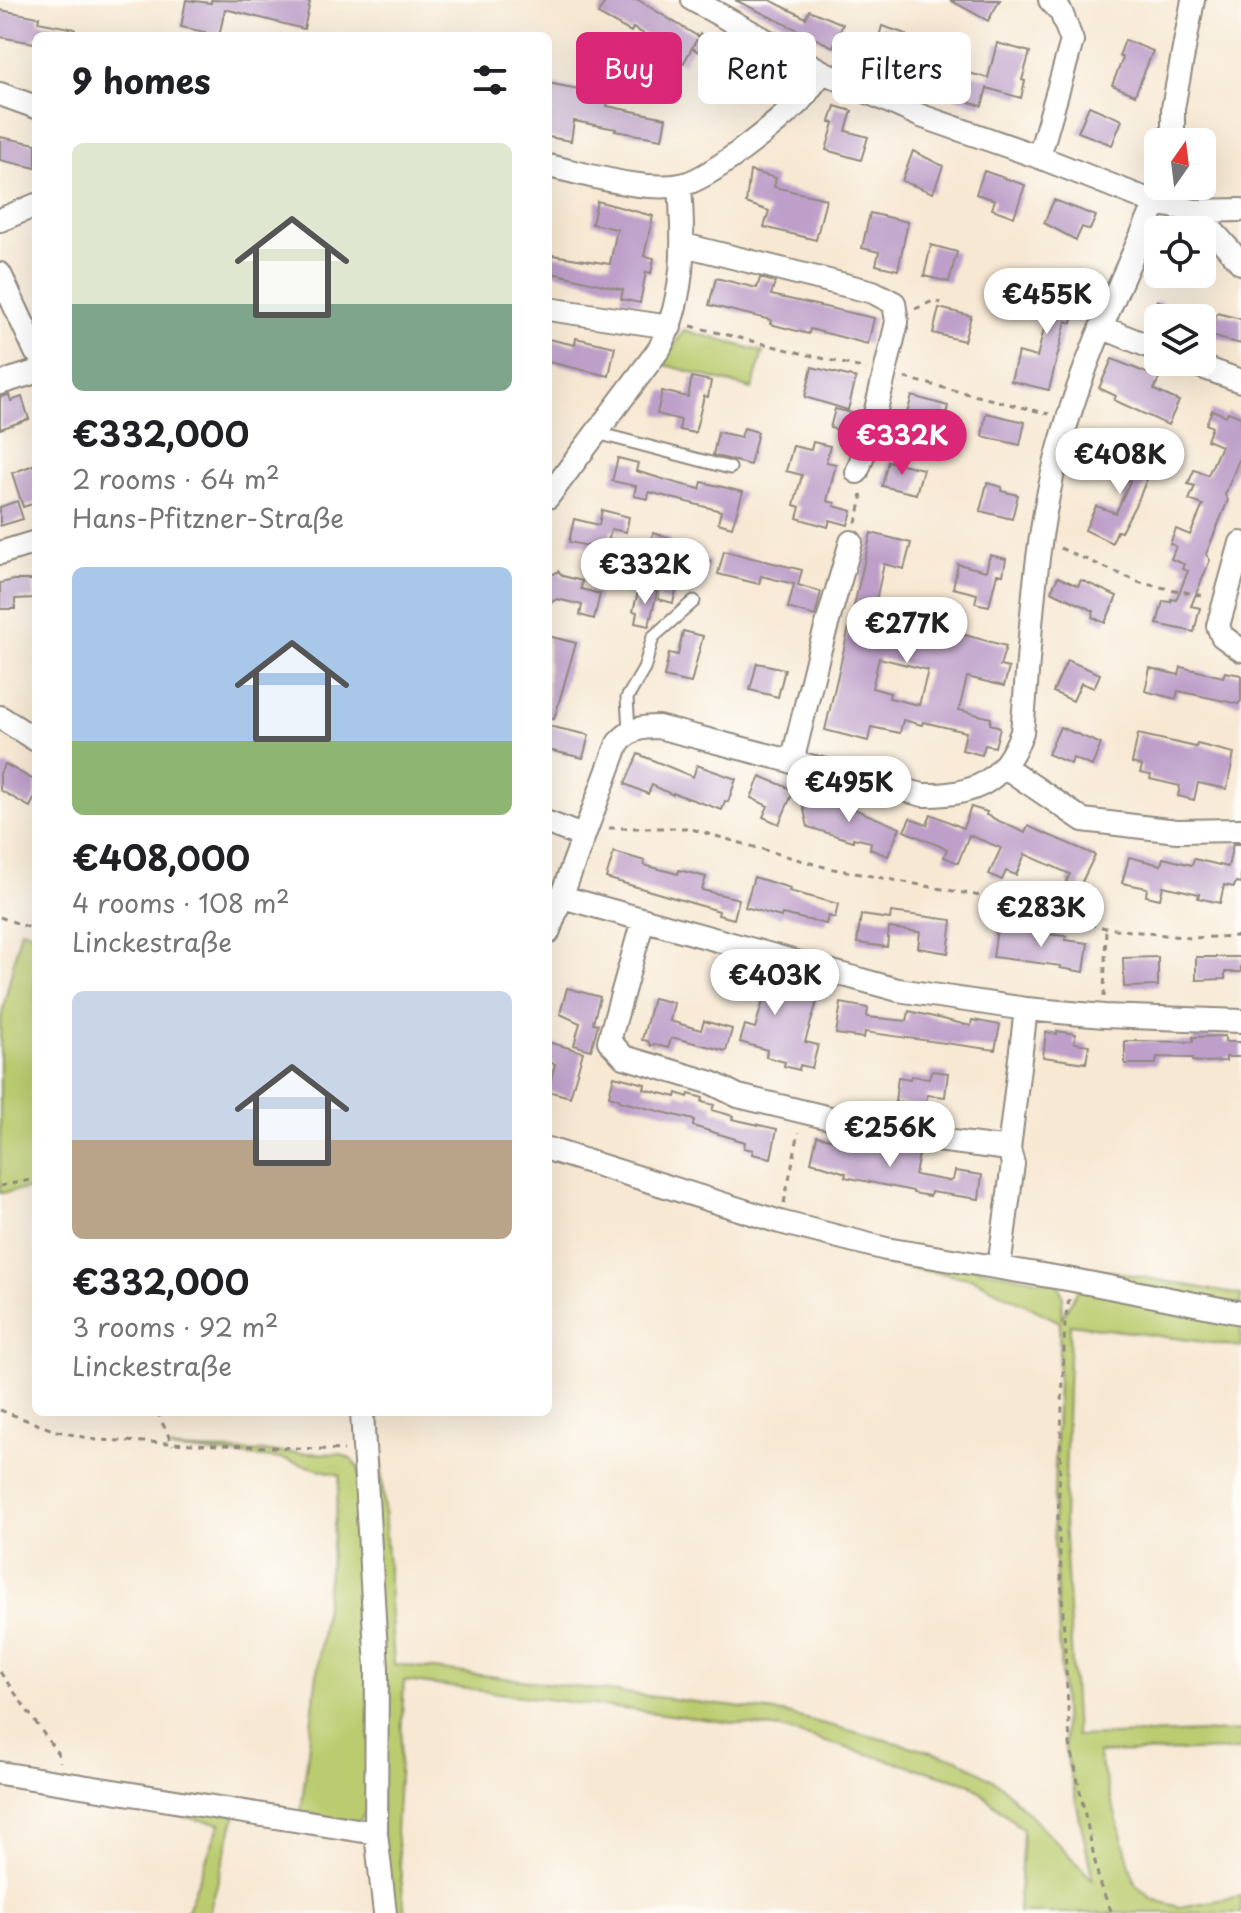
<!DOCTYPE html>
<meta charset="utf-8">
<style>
:root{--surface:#fff;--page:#f6f6f6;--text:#202124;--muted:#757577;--accent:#db2777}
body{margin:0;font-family:"Playpen Sans",sans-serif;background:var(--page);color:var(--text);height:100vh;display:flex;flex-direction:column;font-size:30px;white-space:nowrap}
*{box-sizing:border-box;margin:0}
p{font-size:26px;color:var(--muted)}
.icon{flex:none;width:44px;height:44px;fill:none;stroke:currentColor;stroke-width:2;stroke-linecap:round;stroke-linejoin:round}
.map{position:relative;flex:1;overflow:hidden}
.sheet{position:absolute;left:32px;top:32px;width:520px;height:1384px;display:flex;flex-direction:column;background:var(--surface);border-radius:12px;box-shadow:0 8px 32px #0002}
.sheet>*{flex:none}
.top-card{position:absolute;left:576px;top:32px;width:544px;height:72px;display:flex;gap:16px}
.needle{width:52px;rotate:14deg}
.controls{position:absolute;left:1144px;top:128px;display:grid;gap:16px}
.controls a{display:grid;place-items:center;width:72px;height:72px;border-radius:12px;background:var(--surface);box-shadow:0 8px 32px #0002;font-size:40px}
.price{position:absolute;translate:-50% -68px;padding:0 18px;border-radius:28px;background:#fff;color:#222;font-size:26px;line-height:52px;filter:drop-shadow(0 2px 4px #0008)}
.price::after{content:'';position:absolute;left:50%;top:48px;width:24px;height:18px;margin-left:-12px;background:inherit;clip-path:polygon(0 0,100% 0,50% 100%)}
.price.on{background:var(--accent);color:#fff}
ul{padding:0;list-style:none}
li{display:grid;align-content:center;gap:16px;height:424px;padding:0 40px}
li span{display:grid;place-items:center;height:248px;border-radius:12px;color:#555}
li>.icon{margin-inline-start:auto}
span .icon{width:144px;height:144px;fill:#fffc;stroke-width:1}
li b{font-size:34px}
h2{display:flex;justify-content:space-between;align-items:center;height:96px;padding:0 40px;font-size:34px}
.tag{padding:0 28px;border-radius:12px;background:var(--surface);box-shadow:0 8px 32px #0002;font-size:28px;line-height:72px}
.tag.on{background:var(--accent);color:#fff}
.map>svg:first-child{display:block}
</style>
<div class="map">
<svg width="1241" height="1913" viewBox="0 0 1241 1913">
<rect width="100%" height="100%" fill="#fdfcf7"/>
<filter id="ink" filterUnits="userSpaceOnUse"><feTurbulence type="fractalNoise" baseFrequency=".0125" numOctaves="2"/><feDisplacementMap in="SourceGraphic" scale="16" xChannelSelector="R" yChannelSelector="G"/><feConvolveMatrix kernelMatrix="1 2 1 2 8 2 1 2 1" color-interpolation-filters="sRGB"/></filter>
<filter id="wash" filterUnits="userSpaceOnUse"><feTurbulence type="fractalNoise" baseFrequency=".006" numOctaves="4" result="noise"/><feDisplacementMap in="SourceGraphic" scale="32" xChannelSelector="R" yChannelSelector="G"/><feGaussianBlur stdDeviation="1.8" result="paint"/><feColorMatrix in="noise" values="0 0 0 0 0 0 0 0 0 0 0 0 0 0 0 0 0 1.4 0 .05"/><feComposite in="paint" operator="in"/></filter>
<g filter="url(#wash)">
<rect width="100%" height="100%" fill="#f7e8d3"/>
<path fill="#bbcc6f" stroke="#737c4d" stroke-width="2" d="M684,330L763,352L752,389L662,364Z
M21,929L36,934V1188L0,1193V1023Z
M785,1232L1058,1284L1063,1296L1061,1319L1079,1288L1241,1319V1347L1070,1324L1064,1518L1076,1736L1241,1731V1750L1098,1753L1135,1883L1152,1899L1179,1907L1241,1896V1913H1018L1023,1830L971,1784L781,1729L404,1681L396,1832L405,1913H391L382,1834L368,1412H378L394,1664L783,1713L958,1759L1001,1785L1093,1880L1065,1749L1053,1522L1060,1322L974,1279L884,1264Z
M1082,1266L1241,1295V1305L1100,1277Z
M168,1449L340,1454L351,1459L359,1469L371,1676L368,1809L359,1822L301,1812L340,1475L282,1459Z
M0,1779L236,1815L209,1913H186L220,1823L0,1787Z"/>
<g id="blocks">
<path fill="#bd9fc9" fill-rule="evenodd" d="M186,0L211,3V0L310,2L304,29L225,9L219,36H204L205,32L181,27Z
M606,0H638L699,37L700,34L768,73L753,99L719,80L727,68L692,48L697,39L683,64L658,50L661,44L633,28L631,32L598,14Z
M735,0H770L806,18L809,10L843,24L833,47Z
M950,0H1000L988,21Z
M0,10L39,17L38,22L75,29L74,36H35L34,43L0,37Z
M882,26L906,34L903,45L960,62L957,70L988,78L997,43L1030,52L1022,80L1025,81L1021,98L987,88L982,106L929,91L934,76L907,67L903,78L865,66L873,43L877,44Z
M1125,40L1153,51L1135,95L1112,85L1123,58L1119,56Z
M548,83L609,95L607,106L666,118L662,139L615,131L616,129L574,121L571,141L548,137Z
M835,106L852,111L846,131L868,137L861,160L826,150L834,123L830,122Z
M1089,106L1122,120L1112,145L1078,132Z
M0,137L36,144V168L0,160Z
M913,151L943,166L933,193L902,181Z
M750,171L776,178L774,187L826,199L816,240L764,227L769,211L746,203Z
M984,171L1025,185L1014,217L992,209L995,200L976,194Z
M1054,200L1096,216L1090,230L1082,227L1076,240L1044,223Z
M597,201L653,216L644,256L654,258L651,273L646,272L640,303L621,299L623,290L549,272L552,255L610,264L617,229L592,224Z
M870,213L908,222L898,270L876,265L879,252L862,248Z
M931,245L957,252L949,282L924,276Z
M716,278L757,288L760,278L775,282L771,295L874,318L868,344L810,329L809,334L770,324L771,320L709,305Z
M1041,281L1080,292L1072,323L1066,321L1049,390L1011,381L1018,352L1037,357L1047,317L1033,313Z
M1157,300L1196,318H1158L1150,315Z
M939,308L971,316L964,341L933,333Z
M1217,313L1241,319V344L1211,336Z
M576,338L615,347L609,376L548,362V339L575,345Z
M1112,359L1159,378L1154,390L1179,401L1168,425L1114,400L1116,396L1099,388Z
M812,367L856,378L848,410L805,397Z
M692,377L711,381L708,397L704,396L695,433L679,430L681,420L657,414L662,391L688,397Z
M9,395L11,401L22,397L29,419L0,429V397Z
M912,396L948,406L942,429L905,420Z
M835,409L852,413L847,432L830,428Z
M1212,410L1226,416L1228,412L1241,417V454L1225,495L1228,500L1206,554L1210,560L1191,606L1200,608L1194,632L1157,624L1163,601L1171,602V599L1176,600L1188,571L1182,569L1184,564L1171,559L1176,546L1170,544L1176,529L1190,535L1203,505L1189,500L1195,486L1188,484L1194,470L1208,475L1221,446L1207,440L1212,427L1206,424Z
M986,413L1025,422L1020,445L982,436Z
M744,428L758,432L750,465L713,455L718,432L741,437Z
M813,442L830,446L826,462L836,464L827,501L835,503L834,506L852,511L848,525L830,520L828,527L797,518L800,507L794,505L802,475L786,471L793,446L811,450Z
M1116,448L1135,456L1134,459L1152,467L1139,498L1121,532L1117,531L1112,543L1085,530L1096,506L1116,513L1130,481L1106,471Z
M618,458L638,463L636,471L676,483L700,489L702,482L743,492L732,527L718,523L721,511L649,492L648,499L634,496L636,486L612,481Z
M888,461L923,469L916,494L882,486Z
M36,464V503L23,507L12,473Z
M987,483L1002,487L1001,491L1018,495L1012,519L980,511Z
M17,501L23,519L0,526V507Z
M602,510L629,517L626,532L611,529L604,561L591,558L594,547L569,542L574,519L599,525Z
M653,533L671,538L669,547L688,551L687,556L710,561L706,579L680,575L673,603L658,599L668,561L647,556Z
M871,533L911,543L904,569L884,564L876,600L904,607L901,618L1006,646L1000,666L1009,668L1004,686L967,677L959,710L991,718L990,724L1000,727L995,747L985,745L982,755L962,750L966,732L923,722L922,725L903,720L900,733L871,727L868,741L825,730ZM879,658L928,670L919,705L889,698L890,693L872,688Z
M724,551L802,570L798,585L821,592L815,616L788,608L794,584L761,576L759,584L718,574Z
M990,555L1006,559L1003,575L997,574L989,606L975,603L977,594L953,588L958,564L986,571Z
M558,571L563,576L582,581L581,589L600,594L594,619L580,615L582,605L557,599L548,604V573L554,574Z
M1058,577L1078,586L1081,580L1117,596L1105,623L1092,617L1094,611L1051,591Z
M14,580H33L34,598L15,599V609H0V583Z
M639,588L657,592L649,626L635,623L637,612L633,611Z
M683,631L703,636L691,683L664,677L669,653L678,655Z
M548,636L576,643L554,719L548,718Z
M1067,660L1100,674L1094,688L1081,683L1073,701L1053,692Z
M757,663L785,669L778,697L750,690Z
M1181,667L1223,677L1225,672L1241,675V701L1238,704L1178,691L1176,699L1145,691L1150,668L1179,675Z
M548,726L589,735L583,758L548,750Z
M1060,727L1101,744L1092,766L1073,758L1071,764L1048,754Z
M1138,734L1196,747L1197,744L1234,753L1227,789L1198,783L1194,800L1178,796L1180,786L1150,779L1151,775L1140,773L1142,766L1132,763Z
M638,754L693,777L697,765L736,779L728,802L725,801L722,810L673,793V795L652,785L648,794L625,784Z
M5,764L36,781V795L30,807L0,790V773Z
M760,776L794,790L779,824L763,817L768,806L751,798Z
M800,793L839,806L840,803L900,828L888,856L870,849L871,842L853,838V841L808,827Z
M971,807L987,812L986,815L1025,833L1028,826L1095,855L1079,888L1066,882L1070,874L1025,854L1016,875L1006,871L1002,880L989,874L1001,848L969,835L958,863L944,857L947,849L904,831L910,818L927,825L931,814L963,828Z
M1233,844H1241V883L1236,882L1234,887L1224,885L1220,903L1198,898L1199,894L1163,886L1160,899L1146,896L1147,888L1122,883L1129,857L1161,865L1163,858L1192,865L1194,859L1228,867Z
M614,852L645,861L644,865L678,874L679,870L706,877L702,890L739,899L734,919L718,915L719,911L606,878Z
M754,877L790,888L789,891L838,904L835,918L828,916L826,924L782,914L781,917L745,907Z
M891,912L952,920L948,953L918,948L920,932L889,928L887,947L857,943L861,915L890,919Z
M997,929L1066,936L1065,940L1088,943L1084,972L1060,968L1061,966L993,957Z
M1158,957V986L1124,987L1123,958Z
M1196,957H1241V972H1225V979L1196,980Z
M721,962L748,969L746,976L819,995L805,1042L818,1045L812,1068L800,1065L799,1070L784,1066L785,1062L766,1057L767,1050L740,1042L745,1025L755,1028L763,1001L714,986Z
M567,988L600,997L593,1023L598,1024L591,1050L574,1045L580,1023L560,1014Z
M653,998L674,1003L670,1021L701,1030L704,1021L732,1029L726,1051L675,1038L671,1039L668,1048L654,1044L651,1046L648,1041L642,1040Z
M841,1003L868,1008L867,1017L907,1021L909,1011L971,1026L972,1020L1000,1025L995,1050L865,1032L864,1038L836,1034Z
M1057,1031L1076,1034L1074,1043L1089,1045L1086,1063L1043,1057L1046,1032L1057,1034Z
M1225,1036V1042H1241V1057H1226V1061L1203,1062L1193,1061V1058L1157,1057L1156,1064H1125V1041L1193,1042V1037Z
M548,1042L583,1052L570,1097L548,1091L555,1064L548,1062Z
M931,1071L948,1073L945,1097L927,1095L926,1106L895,1102L898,1077L910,1079L911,1076L929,1078Z
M614,1076L645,1084L644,1089L676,1097L677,1093L688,1097L689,1094L703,1098L702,1102L714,1105L712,1110L733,1116L732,1119L777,1129L771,1158L752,1154L753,1150L744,1148L745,1142L693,1126L694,1120L619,1101V1099L609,1096Z
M817,1136L878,1150L879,1147L919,1154L915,1175L949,1181L953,1180L955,1171L982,1175L979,1199L931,1192L930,1196L913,1193V1191L845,1177L846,1173L811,1162Z"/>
</g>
</g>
<g filter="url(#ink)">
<use href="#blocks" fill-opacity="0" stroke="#918a7f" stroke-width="2"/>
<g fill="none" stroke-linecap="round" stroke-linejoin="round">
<g stroke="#918a7f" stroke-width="15">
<path id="lane" d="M597,433L730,468
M629,730L627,698L644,669L653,637L694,601"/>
</g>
<g stroke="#918a7f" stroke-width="26">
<path id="street" d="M693,0L823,72L921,116L1039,157L1156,203L1195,211L1241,210
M0,94L36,107
M1173,142V108L1193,0
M1039,157L1072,41L1061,12L1050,0
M548,166C587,174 642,192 681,185C711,179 777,123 800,101C808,92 815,81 823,72
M1195,211L1241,263
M0,220L36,205
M684,245L873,292L894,303L897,322L869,439L857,472
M0,274L36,352
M548,309L670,327
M1101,327L1158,350
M1188,362L1241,381
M0,383L36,372
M548,497L660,348C686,293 684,245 680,185
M1241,543L1218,626L1222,636L1241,650
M0,553L36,542
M0,717L36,740
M792,762L819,652L851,542
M1005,767L1083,820L1177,831L1241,830
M548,823L582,836
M562,897L898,990L1026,1009L1009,1149L1013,1164L999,1267
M643,920L609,1041L624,1057L712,1083L738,1096L905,1136L1009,1149
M548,933L618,743C631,729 639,727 658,727L923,795C974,796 1004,782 1022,732C1030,647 1033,561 1052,477C1074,381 1116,292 1156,203
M1026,1009L1104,1016L1241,1021
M548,1149L780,1222L886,1249L1073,1280L1241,1313
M362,1412L377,1668L376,1833L385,1913
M0,1773L376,1833"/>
</g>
<path stroke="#918a7f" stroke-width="3" stroke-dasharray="6 6" stroke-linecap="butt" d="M915,309L933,301L941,303
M691,326L866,369
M905,378L1049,414
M856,523L862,498L860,491
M1060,548L1141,583L1204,596
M609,828H688L828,868L986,897L1106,928L1190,938L1241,936
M0,917L36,930
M1104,997L1106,928
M0,1186L36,1179
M784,1203L799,1132
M1069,1299L1065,1322L1058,1519L1070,1744L1100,1885L1112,1913
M0,1410L53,1430L96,1440L344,1450
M157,1412L173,1445
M0,1672L58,1754L60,1762"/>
<use href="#lane" stroke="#fff" stroke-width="11"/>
<use href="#street" stroke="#fff" stroke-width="22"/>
</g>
</g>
</svg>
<div class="controls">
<a><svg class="needle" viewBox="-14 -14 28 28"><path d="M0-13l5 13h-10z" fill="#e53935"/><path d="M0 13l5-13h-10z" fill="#757577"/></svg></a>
<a><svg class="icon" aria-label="locate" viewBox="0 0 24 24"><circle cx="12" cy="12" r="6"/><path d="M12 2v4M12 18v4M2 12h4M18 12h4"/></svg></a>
<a><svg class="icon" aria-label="layers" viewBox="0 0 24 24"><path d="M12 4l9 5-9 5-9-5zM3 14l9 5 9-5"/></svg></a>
</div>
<b class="price" style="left:1047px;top:336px">€455K</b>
<b class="price on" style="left:902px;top:477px">€332K</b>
<b class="price" style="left:1120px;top:496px">€408K</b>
<b class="price" style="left:645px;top:606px">€332K</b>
<b class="price" style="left:907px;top:665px">€277K</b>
<b class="price" style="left:849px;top:824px">€495K</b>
<b class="price" style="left:1041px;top:949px">€283K</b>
<b class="price" style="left:775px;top:1017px">€403K</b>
<b class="price" style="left:890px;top:1169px">€256K</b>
<div class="top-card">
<a class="tag on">Buy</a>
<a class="tag">Rent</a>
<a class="tag">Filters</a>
</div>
<section class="sheet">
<h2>9 homes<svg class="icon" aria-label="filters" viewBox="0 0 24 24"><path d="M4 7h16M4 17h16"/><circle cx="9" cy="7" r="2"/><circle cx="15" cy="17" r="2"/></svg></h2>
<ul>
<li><span style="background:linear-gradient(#dfe7d0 65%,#7fa58c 0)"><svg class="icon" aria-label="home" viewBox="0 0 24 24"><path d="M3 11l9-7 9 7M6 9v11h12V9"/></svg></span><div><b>€332,000</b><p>2 rooms · 64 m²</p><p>Hans-Pfitzner-Straße</p></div></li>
<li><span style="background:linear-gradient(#a9c7e8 70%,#8fb573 0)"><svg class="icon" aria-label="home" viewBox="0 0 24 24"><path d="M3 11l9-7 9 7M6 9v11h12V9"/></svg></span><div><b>€408,000</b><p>4 rooms · 108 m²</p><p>Linckestraße</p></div></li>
<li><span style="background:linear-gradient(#c9d6e8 60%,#b9a48a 0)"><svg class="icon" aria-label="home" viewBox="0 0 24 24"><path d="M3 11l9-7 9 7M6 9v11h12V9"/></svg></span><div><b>€332,000</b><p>3 rooms · 92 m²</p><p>Linckestraße</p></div></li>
</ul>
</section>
</div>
